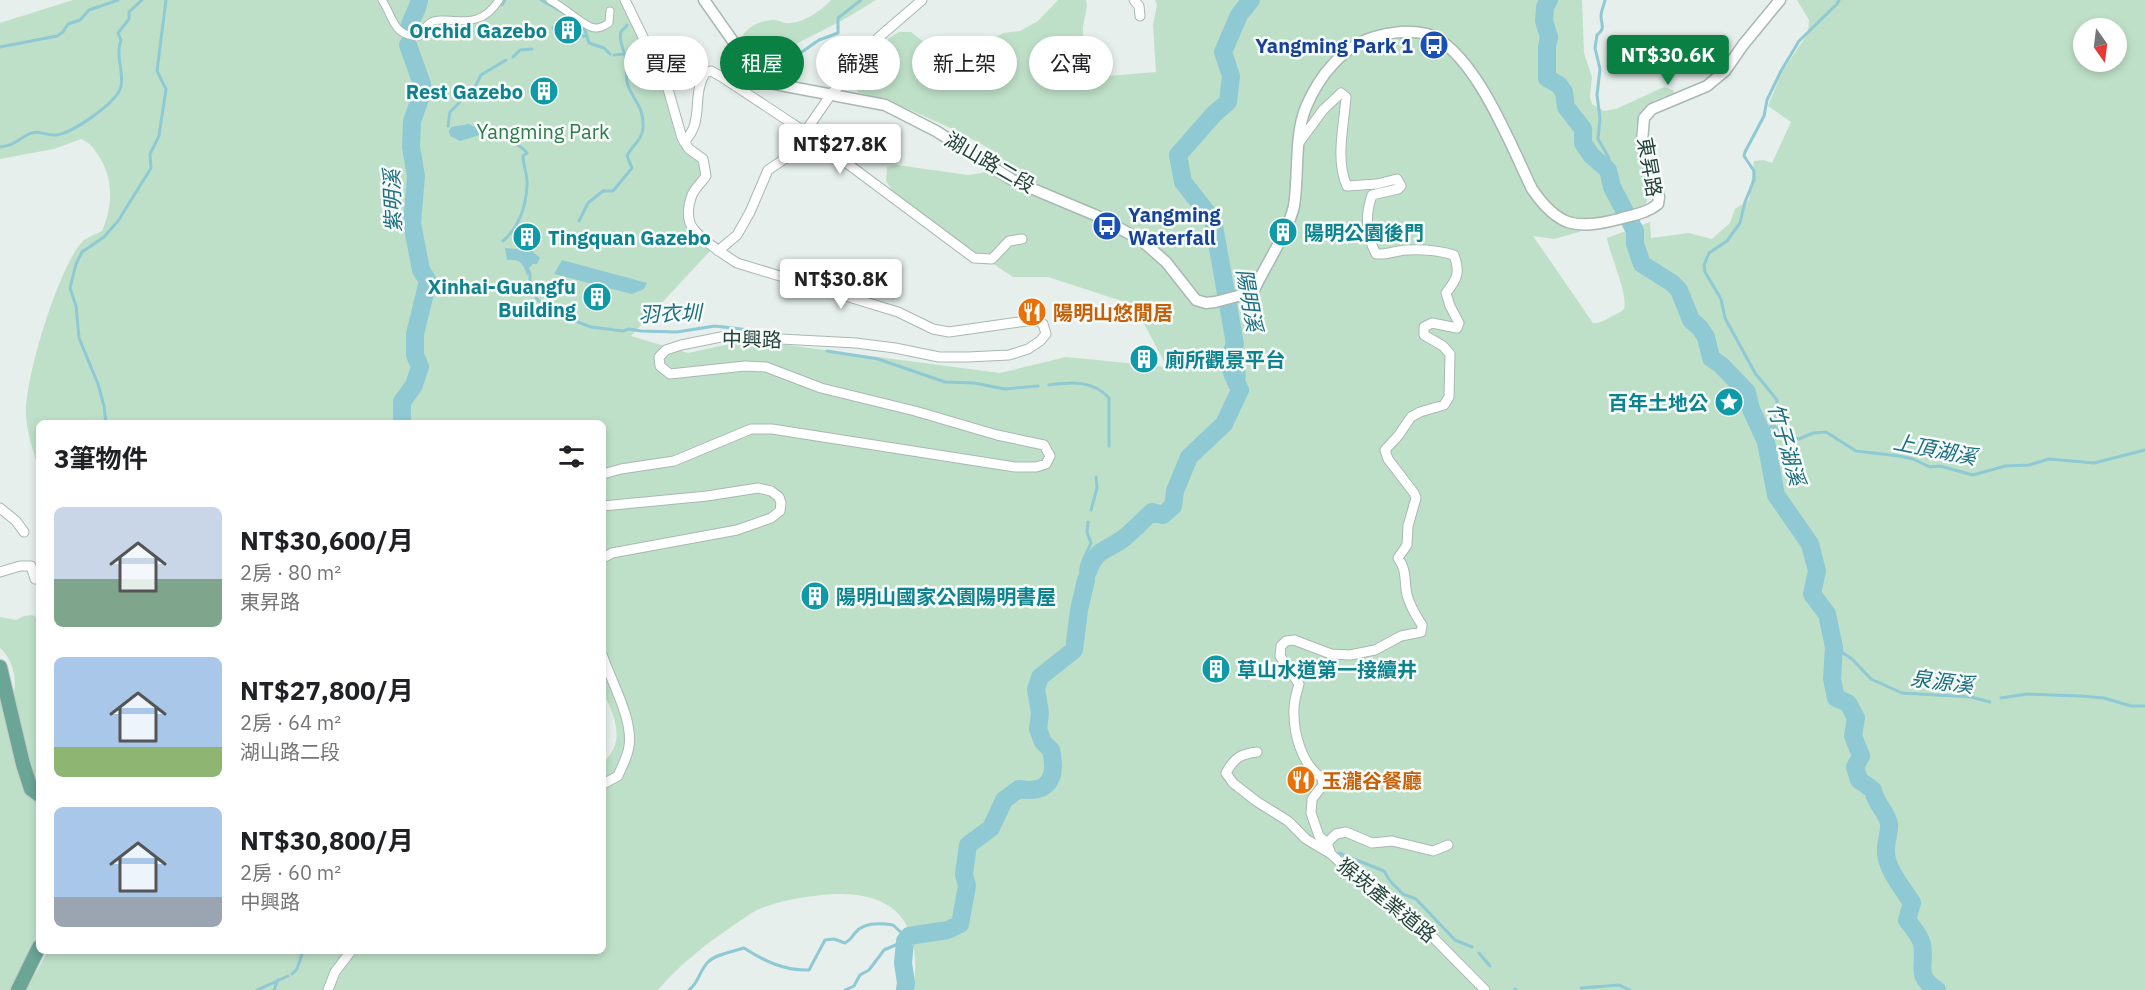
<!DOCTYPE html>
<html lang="zh-TW">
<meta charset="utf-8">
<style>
:root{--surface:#fff;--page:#f6f6f6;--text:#202124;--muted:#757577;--accent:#0b8043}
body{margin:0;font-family:"IBM Plex Sans","Noto Sans TC",sans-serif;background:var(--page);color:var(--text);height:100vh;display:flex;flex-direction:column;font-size:22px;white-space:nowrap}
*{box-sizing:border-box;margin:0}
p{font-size:20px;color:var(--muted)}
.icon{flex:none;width:33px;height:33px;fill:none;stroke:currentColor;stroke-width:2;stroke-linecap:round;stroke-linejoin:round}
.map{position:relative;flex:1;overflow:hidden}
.panel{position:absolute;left:36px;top:420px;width:570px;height:534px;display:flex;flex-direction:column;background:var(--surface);border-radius:9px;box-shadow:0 3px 9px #0003}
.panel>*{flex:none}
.banner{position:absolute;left:624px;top:36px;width:570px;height:54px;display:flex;gap:12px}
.needle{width:39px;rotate:166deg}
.tools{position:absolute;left:2073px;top:18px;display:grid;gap:12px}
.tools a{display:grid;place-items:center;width:54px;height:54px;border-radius:50%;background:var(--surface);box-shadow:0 3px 9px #0003;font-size:30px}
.price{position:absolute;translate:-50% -51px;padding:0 14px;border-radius:6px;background:#fff;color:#222;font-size:20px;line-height:39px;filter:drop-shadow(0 2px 3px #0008)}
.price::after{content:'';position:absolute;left:50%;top:36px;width:18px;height:14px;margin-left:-9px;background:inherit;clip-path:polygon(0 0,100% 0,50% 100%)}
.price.selected{background:var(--accent);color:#fff}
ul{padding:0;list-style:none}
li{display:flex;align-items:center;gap:18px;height:150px;padding:0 18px}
li span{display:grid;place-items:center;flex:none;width:168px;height:120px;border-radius:9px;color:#555}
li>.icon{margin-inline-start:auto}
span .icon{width:72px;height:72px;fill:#fffc;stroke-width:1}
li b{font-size:26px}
h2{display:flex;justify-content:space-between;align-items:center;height:72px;padding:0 18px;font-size:26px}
.pill{padding:0 21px;border-radius:27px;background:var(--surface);box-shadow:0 3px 9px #0003;font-size:21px;line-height:54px}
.pill.selected{background:var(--accent);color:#fff}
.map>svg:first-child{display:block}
</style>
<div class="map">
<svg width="2145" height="990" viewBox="0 0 2145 990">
<rect width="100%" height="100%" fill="#e6efeb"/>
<path fill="#bfe0c8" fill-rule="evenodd" d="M73,0H619L662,84L677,141L684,150L698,160L703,169L701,179L685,217L711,250L631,336L688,353L748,340L1000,373L1066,357L1167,367L1134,305L1048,277H1013L965,245L893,192L886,181L887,167L897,165L968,175L982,173L996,164L997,158L995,152C952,127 906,106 858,92L855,86L889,38L899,32H911L954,66L976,48L1003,33L1020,31L1038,21L1058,0H1086L1087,6L1083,27V46L1094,53L1097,66L1108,76L1156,72L1153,25L1157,5L1155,0H1582L1584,53L1592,77L1590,97L1592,104L1604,111L1616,109L1664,87L1673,90L1674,93C1667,96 1658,98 1652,102C1611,133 1664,179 1644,206L1632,212L1594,224L1579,232L1554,239L1533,236L1593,323C1600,323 1604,321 1610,317C1614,315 1620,313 1623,310C1631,301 1609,253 1607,238L1650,222L1651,238L1689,233L1712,239L1730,223L1735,209L1749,200L1754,161L1764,160L1772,163L1791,122L1768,106L1782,72L1808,33L1809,20L1797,0H2145V990H913C925,915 887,886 815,896C795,898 776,902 757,910C749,914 742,920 734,925C706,944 680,964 658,990H26L48,951H603V762C624,744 617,722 607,700L603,701V423H39V470C34,453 27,434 26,416C24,380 58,269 82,242C87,237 96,234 102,231C113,206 114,178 98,155C93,147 90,143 81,139L54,149L0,159V23ZM2084,28H2116V62H2084Z
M831,0H876L843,20L794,45L778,59L758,61C748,54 745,47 743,35C749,26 760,21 772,20C776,19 780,22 785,23C801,25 821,11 831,0Z
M32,615L39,619V932L11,990H0V694L14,693C17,678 12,658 0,648V617L16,620L24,616Z"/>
<path fill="#8ec9d4" d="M469,124L483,131V134L460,141L450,136L449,131L451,127Z
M524,244L540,258L537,264H533L529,268L531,273L527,275C523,263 520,259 507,260L505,248L516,249Z
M562,260L647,283L644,289L632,294L554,274Z"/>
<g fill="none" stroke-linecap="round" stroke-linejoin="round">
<path stroke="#8ec9d4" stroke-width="3" d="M541,0L566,14
M1605,0C1604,5 1601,11 1601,16C1601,25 1606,28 1597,35L1595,48L1600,69L1597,95L1600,118L1598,139L1609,158L1608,170
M502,5L505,0
M580,25L584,27L589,43L604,48L610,54
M553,28L568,16L570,17
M577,36H587
M0,47L57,36L63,32L68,24L80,20L89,10L118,0
M614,55L623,54
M513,57L520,50L532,49
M760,70L786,63L819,40L838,33V18L861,0
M726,76L744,71
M448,126L450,112L459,103L461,95L474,89L481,75L506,60
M482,132L495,136L503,135C511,142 521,145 527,153L523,156C523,166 528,175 527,185C526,206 519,227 503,241
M0,147C15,145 17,140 29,134C39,129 46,136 56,135C73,133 118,102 121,86C124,70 115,55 121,40L118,33L129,19V12L142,0
M579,221L588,203L603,191H613L632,168L627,156C632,145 642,141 643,128C644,108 636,104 629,88C624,79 628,69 626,60C625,52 618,41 621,32C622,30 626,27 627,25
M528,272L530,274V287L534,292L537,299L545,307L557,314L591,327L623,331L629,329L641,331L677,332L715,326L765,332
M1235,344L1242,351C1242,367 1248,375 1240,390
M827,351L878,359L945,382L974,383L1005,389L1038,386
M1049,385C1071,382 1093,380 1109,398V446
M106,423L104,406L98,384L79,338L76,306L70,288L76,264L82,252L104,237L118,221L151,168L150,154L159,136L166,89L157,71L166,0
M1761,430L1773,426L1789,436L1799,439L1813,433L1826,432L1856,451L1899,456L1913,459L1930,467L1940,466L1973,475L2005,466L2029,465L2049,459L2094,463L2145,450
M1766,442L1774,431L1777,400L1755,373L1725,318L1721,299L1705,272L1704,265L1709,253L1727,241L1740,223L1745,202L1754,180V171L1744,156L1745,152L1764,116L1767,100L1781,71L1799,41L1837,4L1839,0
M1091,510L1097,488L1096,477
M1086,588C1075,568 1084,560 1091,543L1087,532L1088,522
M1834,647L1852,659L1871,679L1902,693L1971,697L1990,702
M2001,698L2027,694L2081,696L2104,698L2131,706H2145
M1339,853L1384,871L1390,881L1403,894L1416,899L1455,940L1472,947
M1479,953L1490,966
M292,974L297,969L303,951
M1581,988L1619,985L1630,990
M1515,989L1516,990
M257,990L288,976
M274,990L278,980
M689,990C699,983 699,971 708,962C716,954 732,952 744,948C764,961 785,971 809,970L825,940L834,939L845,943C851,940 851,938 855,933C863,922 881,923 893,925L907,938
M845,990L854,986L860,975L869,970L884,950L905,941"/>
<path stroke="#8ec9d4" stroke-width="18" d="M1549,0L1545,7L1544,21L1549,37L1547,47V78L1559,85L1564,92L1566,107L1583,129V143L1591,155L1608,170L1612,187L1635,231V244L1642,264L1672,283L1679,290L1691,320L1700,328L1706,337L1711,358L1721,365L1747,392L1751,409L1766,442L1776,495L1810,544L1817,571L1812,594L1827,614L1834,647L1832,679L1836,698L1848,703L1856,718L1853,736L1861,756L1855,767L1859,780L1873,790C1876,805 1888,814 1889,824C1890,833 1885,843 1886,853C1887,870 1903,888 1912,903L1907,920C1912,927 1920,935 1922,944C1926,965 1914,976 1937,990
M409,28C411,17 418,11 419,0
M402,423V402L414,385L420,367L415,355V334L428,281L421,270L412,223L416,176L411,147L412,121L421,96L422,84L408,45
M1088,572C1096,548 1107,551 1124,538C1134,530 1143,520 1152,512L1163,515L1173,506L1175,491L1189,457L1224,424L1240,390C1230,370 1226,364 1235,344L1213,220L1183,182L1178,155L1214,114L1228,102L1231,76L1223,52L1239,15L1251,0
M905,990L906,983L903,963L905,941L909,936L948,930L960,924L967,886L964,874L968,845L991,828L1004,800L1019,789C1050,794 1057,777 1051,750L1043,742L1038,729L1040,713L1036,689L1040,677L1074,650L1079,610L1086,580"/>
<g stroke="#a8b8b2" stroke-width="9">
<path id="pedestrian" d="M382,0C394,18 393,37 419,36C423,31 426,25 431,22C436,19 440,20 445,20C470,22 485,22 499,0
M550,0C562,6 582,24 591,27C598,30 604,26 609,23L610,11"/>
</g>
<g stroke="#a8b8b2" stroke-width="11">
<path id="minor" d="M1134,0L1139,6L1140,16
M684,142C705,121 691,97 705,73L711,71L722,77L805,132L974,258L992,259L1009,241L1022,239
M1298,144L1323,110L1341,93L1346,97C1344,125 1335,160 1347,186L1377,184L1397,179L1401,186L1398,189L1372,195C1365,215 1366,235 1376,254C1386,255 1395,251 1405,250C1421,249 1438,250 1454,255C1460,272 1458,278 1446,293L1450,306L1459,323L1457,328L1432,323L1424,327V335L1443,346L1450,354L1449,397L1444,405L1420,412L1411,417L1398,436L1385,450L1388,459L1414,493L1416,498L1408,526L1407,545L1398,558C1407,570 1404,581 1407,595C1410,606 1416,616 1422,625L1421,632L1401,636L1375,650L1350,655L1331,654L1294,640L1286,641L1281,646L1280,656L1299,684C1297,692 1294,700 1294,708C1293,732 1301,764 1322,778L1323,785L1312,799L1311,813L1319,836L1327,843L1331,854L1370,890L1404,908L1485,990
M718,251L737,235L750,212L768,170L795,152L802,143L805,132L832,93L860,64L878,38L922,0
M603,474L621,469L674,461L751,429H772L1015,467H1036L1046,464L1050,456L1044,445L997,435L915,411L821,388L766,367L745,366L670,374L660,366L659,357L666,350L681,345L726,336L856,343L895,348L939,357H968L1009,355L1028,349L1040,341L1046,334L1043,324L1038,321H1026L949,332L933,329L898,312L737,263C726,256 694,235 690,223C687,214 689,203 692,195C695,188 702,182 706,176L703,159L689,149L682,138L668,89L659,70L625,0
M603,506L707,496L758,488L771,491L779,497L781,503L780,511L771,518L737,530L612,553L603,558
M0,508L16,521L24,532
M0,572L20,566H31L35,579
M603,657C612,683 633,719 629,746C628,756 622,766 618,776L603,784
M1257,752C1240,754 1234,758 1226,773L1233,783L1256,801L1288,821L1306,839L1331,854
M1327,843L1336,834L1346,832L1372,843L1392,841L1433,851L1448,845
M328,990L335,972L351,951"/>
</g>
<g stroke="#a8b8b2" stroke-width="13">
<path id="tertiary" d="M704,0L756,74L770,83L885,105L936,131L1014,181L1095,215L1141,240L1166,262L1196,300L1206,303L1215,302L1253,292C1265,266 1288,232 1294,206C1299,175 1294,136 1306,107C1319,76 1344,44 1378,36C1393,32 1412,30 1427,34C1474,49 1511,146 1532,189C1558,227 1576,230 1619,219C1633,215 1647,213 1658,204L1659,197L1642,141L1644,118L1652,109L1707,86L1725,71L1743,45L1780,0"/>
</g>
<g stroke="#c2cac8" stroke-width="16">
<path id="primary" d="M0,667L23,764L31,789L39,795
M18,990L39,947"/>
</g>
<use href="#pedestrian" stroke="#fff" stroke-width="7"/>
<use href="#minor" stroke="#fff" stroke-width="9"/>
<use href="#tertiary" stroke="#fff" stroke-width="10"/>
<use href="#primary" stroke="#6aa596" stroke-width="14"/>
</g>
<defs>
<g id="building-disc" transform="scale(1.5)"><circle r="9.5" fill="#0f9aa8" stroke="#f7fbf9"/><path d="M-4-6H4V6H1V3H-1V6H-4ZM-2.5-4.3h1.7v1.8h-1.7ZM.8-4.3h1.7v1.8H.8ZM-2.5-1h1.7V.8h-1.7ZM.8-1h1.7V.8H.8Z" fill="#fff"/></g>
<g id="bus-disc" transform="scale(1.5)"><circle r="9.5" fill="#1a4fb4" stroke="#f7fbf9"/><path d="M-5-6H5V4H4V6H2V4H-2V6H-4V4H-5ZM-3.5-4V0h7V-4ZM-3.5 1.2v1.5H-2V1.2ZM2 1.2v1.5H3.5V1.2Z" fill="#fff"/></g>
<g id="restaurant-disc" transform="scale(1.5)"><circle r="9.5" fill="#e8710a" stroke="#f7fbf9"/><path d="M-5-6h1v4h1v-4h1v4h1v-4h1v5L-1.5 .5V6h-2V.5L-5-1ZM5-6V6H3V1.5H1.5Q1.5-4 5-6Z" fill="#fff"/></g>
<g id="sight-disc" transform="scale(1.5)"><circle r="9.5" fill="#0f9aa8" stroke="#f7fbf9"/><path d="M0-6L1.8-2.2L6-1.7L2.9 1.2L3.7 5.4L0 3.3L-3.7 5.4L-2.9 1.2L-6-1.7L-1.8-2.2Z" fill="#fff"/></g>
</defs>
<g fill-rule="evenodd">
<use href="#building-disc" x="568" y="30"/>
<use href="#bus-disc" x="1434" y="45"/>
<use href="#building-disc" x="544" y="91"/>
<use href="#bus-disc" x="1107" y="226"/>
<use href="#building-disc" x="1283" y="232"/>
<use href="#building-disc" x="527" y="237"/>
<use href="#building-disc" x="597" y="297"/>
<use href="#restaurant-disc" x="1032" y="312"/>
<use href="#building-disc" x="1144" y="359"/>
<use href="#sight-disc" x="1729" y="402"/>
<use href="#building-disc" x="815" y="596"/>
<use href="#building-disc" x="1216" y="669"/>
<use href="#restaurant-disc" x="1301" y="780"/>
</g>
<g text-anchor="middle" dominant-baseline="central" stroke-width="5" stroke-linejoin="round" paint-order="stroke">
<g font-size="20" font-weight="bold" fill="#0d838f" stroke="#f7fbf9" text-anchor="start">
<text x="547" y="30" text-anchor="end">Orchid Gazebo</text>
<text x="523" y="91" text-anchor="end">Rest Gazebo</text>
<text x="1304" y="232">陽明公園後門</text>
<text x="548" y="237">Tingquan Gazebo</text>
<text x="576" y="286" text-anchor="end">Xinhai-Guangfu<tspan x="576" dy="23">Building</tspan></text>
<text x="1165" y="359">廁所觀景平台</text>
<text x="1708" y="402" text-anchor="end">百年土地公</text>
<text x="836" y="596">陽明山國家公園陽明書屋</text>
<text x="1237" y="669">草山水道第一接續井</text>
</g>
<g font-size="20" font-weight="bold" fill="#164399" stroke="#f7fbf9" text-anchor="end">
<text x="1413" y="45">Yangming Park 1</text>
<text x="1128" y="214" text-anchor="start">Yangming<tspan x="1128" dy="23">Waterfall</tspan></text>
</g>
<g font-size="20" fill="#2d7a4b" stroke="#f7fbf9">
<text x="543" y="131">Yangming Park</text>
</g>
<g font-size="20" fill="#24423a" stroke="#f7fbf9">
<text transform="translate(990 162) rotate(30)">湖山路二段</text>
<text transform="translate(1650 167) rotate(80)">東昇路</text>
<text transform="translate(752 339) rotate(1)">中興路</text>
<text transform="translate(1387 900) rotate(39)">猴崁產業道路</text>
</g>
<g font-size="20" font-weight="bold" fill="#c56008" stroke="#f7fbf9" text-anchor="start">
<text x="1053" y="312">陽明山悠閒居</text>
<text x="1322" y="780">玉瀧谷餐廳</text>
</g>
<g font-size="21" font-style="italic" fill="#1c6f80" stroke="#f7fbf9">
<text transform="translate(392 201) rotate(-92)">紫明溪</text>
<text transform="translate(1250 300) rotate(80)">陽明溪</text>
<text transform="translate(670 313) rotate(-2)">羽衣圳</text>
<text transform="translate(1787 444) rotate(74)">竹子湖溪</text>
<text transform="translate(1935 449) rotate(11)">上頂湖溪</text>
<text transform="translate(1942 681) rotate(7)">泉源溪</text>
</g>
</g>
</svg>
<div class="tools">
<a><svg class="needle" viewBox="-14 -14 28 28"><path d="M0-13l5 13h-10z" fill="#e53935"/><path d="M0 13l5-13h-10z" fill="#757577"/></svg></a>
</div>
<b class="price selected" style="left:1668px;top:86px">NT$30.6K</b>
<b class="price" style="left:840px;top:175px">NT$27.8K</b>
<b class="price" style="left:841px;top:310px">NT$30.8K</b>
<div class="banner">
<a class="pill">買屋</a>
<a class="pill selected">租屋</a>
<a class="pill">篩選</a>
<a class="pill">新上架</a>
<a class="pill">公寓</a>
</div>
<section class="panel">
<h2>3筆物件<svg class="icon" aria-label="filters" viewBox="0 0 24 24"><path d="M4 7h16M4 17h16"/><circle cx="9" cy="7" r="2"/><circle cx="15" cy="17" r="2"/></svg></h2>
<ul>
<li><span style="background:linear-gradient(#c9d6e8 60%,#7fa58c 0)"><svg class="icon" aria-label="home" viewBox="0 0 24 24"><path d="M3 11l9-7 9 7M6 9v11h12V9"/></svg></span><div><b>NT$30,600/月</b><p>2房 · 80 m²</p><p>東昇路</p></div></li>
<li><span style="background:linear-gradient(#a9c7e8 75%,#8fb573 0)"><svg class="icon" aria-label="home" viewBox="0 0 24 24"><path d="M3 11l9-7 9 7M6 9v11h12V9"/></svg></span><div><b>NT$27,800/月</b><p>2房 · 64 m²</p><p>湖山路二段</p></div></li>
<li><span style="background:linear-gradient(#a9c7e8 75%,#9aa5b1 0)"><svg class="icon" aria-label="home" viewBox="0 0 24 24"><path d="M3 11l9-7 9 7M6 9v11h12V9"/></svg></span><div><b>NT$30,800/月</b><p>2房 · 60 m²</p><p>中興路</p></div></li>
</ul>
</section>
</div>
